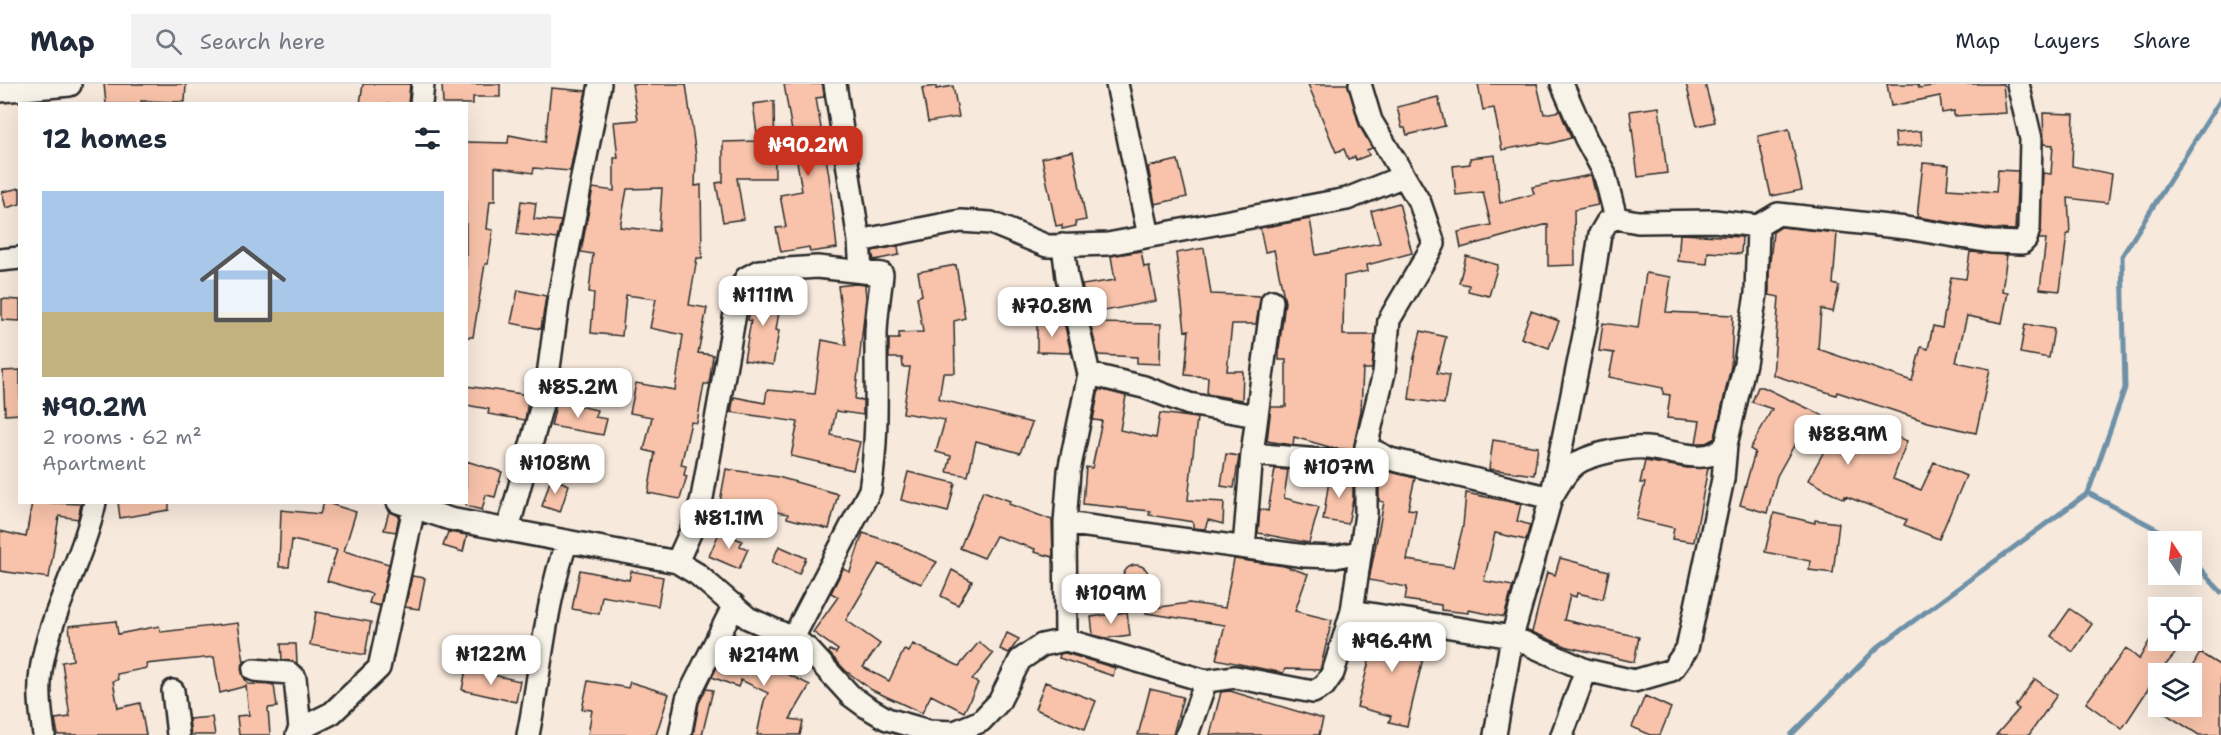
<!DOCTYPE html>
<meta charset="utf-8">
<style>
:root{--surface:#fff;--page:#f2f2f3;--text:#1f2937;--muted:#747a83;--line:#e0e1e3;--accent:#c8321e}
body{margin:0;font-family:"Shantell Sans",sans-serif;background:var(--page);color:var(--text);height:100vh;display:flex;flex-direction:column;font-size:22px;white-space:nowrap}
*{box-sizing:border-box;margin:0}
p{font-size:20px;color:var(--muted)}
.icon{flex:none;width:33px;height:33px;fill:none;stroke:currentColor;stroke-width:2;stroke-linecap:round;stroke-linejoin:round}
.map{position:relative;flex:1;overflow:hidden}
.side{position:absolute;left:18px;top:18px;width:450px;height:402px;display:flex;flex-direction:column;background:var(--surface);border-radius:0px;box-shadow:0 6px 24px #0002}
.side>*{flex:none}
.needle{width:39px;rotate:347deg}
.tools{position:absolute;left:2148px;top:447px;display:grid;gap:12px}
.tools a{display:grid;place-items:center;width:54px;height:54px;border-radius:0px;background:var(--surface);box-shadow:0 6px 24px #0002;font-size:30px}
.price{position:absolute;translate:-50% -51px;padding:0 14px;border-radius:12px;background:#fff;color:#222;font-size:20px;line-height:39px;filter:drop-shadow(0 2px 3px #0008)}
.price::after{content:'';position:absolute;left:50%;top:36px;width:18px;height:14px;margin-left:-9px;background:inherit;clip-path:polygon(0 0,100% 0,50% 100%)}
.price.selected{background:var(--accent);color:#fff}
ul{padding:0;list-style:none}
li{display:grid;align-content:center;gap:12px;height:318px;padding:0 24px}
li+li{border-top:2px solid var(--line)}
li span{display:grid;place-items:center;height:186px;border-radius:0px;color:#555}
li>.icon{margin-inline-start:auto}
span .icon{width:108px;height:108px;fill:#fffc;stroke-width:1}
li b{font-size:26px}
h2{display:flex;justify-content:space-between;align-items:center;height:72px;padding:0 24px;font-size:26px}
header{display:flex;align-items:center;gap:36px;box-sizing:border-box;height:84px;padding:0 30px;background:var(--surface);border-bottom:2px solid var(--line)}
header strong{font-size:28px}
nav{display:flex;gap:33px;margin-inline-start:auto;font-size:21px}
.search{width:420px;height:54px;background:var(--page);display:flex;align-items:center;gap:15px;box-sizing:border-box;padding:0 21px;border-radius:0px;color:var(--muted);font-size:22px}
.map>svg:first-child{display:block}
</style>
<header>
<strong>Map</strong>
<div class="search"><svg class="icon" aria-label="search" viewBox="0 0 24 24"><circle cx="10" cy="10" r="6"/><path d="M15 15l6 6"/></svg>Search here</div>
<nav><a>Map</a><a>Layers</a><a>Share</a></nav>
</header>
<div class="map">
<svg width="2221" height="651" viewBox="0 0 2221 651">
<rect width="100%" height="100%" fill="#f7e9dc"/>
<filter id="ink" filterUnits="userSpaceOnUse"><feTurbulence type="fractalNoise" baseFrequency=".0167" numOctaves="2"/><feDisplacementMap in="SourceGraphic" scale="12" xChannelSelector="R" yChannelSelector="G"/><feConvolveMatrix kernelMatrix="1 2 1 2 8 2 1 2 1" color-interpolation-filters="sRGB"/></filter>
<g filter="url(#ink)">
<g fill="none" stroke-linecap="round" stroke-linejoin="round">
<path stroke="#6e91a8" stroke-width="5" d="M2088,409L2168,451L2174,458
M2192,476L2221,508
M1791,651L1878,563L2088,409L2125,304L2122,172L2221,15"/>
</g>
<path fill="#f8c3aa" stroke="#2b2b2b" stroke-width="1.5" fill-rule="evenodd" d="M104,0H186L185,18L141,17V20H106Z
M363,0H410L408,20H360Z
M442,0H500V13H473V20H443Z
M632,0H686L696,72L695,102L701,101L702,174H697L689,221L707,224L698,269L713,271L709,300H704L697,339L691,338L681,381L686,382L684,391L687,392L680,415L648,409L655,369L644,366L652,333L630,329L636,299L675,306L683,251L650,244L656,215L626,211L622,252L591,249L594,209L589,208L593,170L581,168L583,157L593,104L614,107V74H618L614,38L638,36ZM662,104L659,147L620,143L627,105Z
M784,0H823L824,13L816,14L829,92L837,164L810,168L809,163L781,168L776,144L786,143L780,111L802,107Z
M1308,0H1348L1359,41L1372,64L1367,66L1369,71L1356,76L1355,73L1348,75L1344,65L1336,68Z
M1478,0H1537L1544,30L1560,27L1571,54L1549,60L1540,59L1502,66L1494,24L1483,26Z
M1686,0H1705L1715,38L1697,42Z
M1887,0H1918L1919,4L1947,0H2003L2006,29L1954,32V27L1942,29L1940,12L1891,22Z
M936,2V5L953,2L959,33L928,38L922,4Z
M551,4L586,7L570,87L534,84L533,89L495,83V117H490L487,145L493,146L488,180H485L473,253H466V58L508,59L509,51L545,58Z
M1438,13L1445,42L1407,51L1405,44H1402L1397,23Z
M774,17L775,94H737L744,135L723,138L716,99L723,98V58L758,57L753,20Z
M1659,23L1667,89L1638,93L1630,27Z
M2043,29L2074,30L2072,82L2112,90L2108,119L2068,114L2070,150H2067L2060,207L2040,205L2046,155H2039L2043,89L2051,90L2053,61L2044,60Z
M1789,45L1802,106L1771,112L1758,52Z
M1921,47L1922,61L1896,63L1895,49Z
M1073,67L1086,136L1075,138L1076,142L1062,145V141L1056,142L1042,74Z
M1495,71L1500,119L1534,110L1532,103L1591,91L1598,121L1574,126L1575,181L1548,182V140L1461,164L1458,148L1491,141L1483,108L1456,111L1453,82L1470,80V74Z
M1178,76L1187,113L1155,120L1148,83Z
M1923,79L1949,81L1947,105L1996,108L1998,86L2018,87L2015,146L1992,145L1917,133Z
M20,104V120L6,124L2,108Z
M521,117L536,119L534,135L561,137L557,155L517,150Z
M1399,119L1412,169L1367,181L1368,187L1344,192L1343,251H1375L1372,285H1363L1361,326L1353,366L1333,364L1294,353L1293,361L1267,357L1271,323H1286V276H1279V265L1285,218L1274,166L1265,168L1260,144L1310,135L1316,171L1380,159L1371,127Z
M1781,143L1837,149L1833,200L1839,202L1833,228L1821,225L1818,265L1912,297L1921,263L1928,265L1933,242L1942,244L1951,193L1966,195L1970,168L2007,171L2002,207L2008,208L2002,239L1967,232L1956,278L1990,285L1976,349L1928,338L1837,308L1836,311L1773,291L1779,213L1769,211V188L1773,148Z
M1680,150L1742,153L1741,170L1708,168L1707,180L1678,177Z
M898,162L899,171L874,176L872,167Z
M1204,164L1211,210L1261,212L1256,240H1232L1227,287H1243L1242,316L1207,310L1208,293L1185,291L1189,246L1185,247L1176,169Z
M1141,167L1144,183L1149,182L1156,217L1089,230L1082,201L1115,196L1111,172Z
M1466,172L1498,181L1489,212L1468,207L1469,201L1459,199Z
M956,181L965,234L954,237L955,289H943L939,315L1032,339L1020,369L976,357L968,392L947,388L951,372L936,368L945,336L903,329L910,283H903L902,274H889V255H899V249L923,248L917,213L922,211L918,188Z
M1646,189L1671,193L1666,228L1733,231L1731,282L1715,354L1706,359H1696L1700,337L1667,334L1670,311L1663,310V304L1609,293L1614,269L1599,267L1603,239L1638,244Z
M855,200L865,201L866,214L855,315L863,316V331L836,327L831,351L860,358L853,386L791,372L798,338L731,328L734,313L765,319L767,306L815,310L822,256L846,261L838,202Z
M755,204L782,209L776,246L779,247L773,281L744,276L751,237L748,236Z
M518,206L546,212L541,245L511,239Z
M2,215L20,216V237L2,236Z
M1531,227L1559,237L1549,264L1521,254Z
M1037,238H1064L1071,269L1037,268Z
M1090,239L1161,240L1160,280L1137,279V273L1098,271Z
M2025,240L2054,245L2049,274L2020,269Z
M1421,247L1446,253L1437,289L1449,291L1444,320L1409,315L1414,274Z
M20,286V330L5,331L3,287Z
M466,302L529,311L525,336L488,330L489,325L466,321Z
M1758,303H1763L1843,341L1845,334L1907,357L1893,395L1921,406L1934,378L1966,392L1939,455L1904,441L1907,436L1845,412L1844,415L1808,396L1827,362L1801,349L1777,392L1767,429L1740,421L1755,368L1750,365L1772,325L1752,318Z
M1099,305L1126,312L1120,346L1156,354L1160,329L1197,334L1188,416L1224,418L1223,440L1208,436L1205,445L1193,444V438L1149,431L1150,427L1083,420L1086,383L1092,384L1102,337L1093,336Z
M557,317L597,326L595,333L607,335L603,351L551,342Z
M1493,356L1538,363L1534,391L1489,385Z
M1226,370L1239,372L1234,404L1221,402Z
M466,377L502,388L495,413L486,411L482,426L466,422Z
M1645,377L1687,384H1708L1694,458L1672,455L1674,444L1636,435L1645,399H1640Z
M726,385L778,393L838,410L829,445L787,434L788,430L720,418Z
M1275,385L1288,386L1284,414L1319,423L1309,459L1258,449L1260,425L1268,427Z
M1387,387L1415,394L1408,425L1416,426L1407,476L1453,483L1463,442L1466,409L1521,420L1517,437L1530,441L1526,456L1495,449L1484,497L1513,502L1504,533L1468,526V529L1441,526V521L1405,516L1407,503L1369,496L1384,418L1379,417V394L1385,395Z
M908,388L955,399L948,428L901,416Z
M1330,390L1353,392V415L1348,440L1323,436Z
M551,394L569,401L560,428L542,422Z
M983,407L1010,417L1009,420L1052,436L1053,473L1034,468L1035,465L996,452L984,474L960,464Z
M32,418L81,420L78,435L59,432L49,494L0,487V447L26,453Z
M118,418H169V426L120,434Z
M324,418L356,428L344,467L389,480L380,522L369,519L372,510L327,497L337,466L292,456L289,483H279L281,426L320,430Z
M389,427L399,432L396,448L384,446Z
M1774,429L1815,439V436L1839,439L1833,489L1809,486L1810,477L1765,468Z
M720,447L742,457L740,462L748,465L739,485L709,472Z
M448,448L467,451L463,468L443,462Z
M863,449L900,461L937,478L921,500L879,480L846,536L880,560L863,583L889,597L904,566L909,568L913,560L959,582L979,558L993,570L972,596L978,599L964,628L931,611L922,629L872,606L846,587L829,569L830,566L836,569L838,566L813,548L838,513L831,509L843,485L850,488Z
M779,462L806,474L799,490L772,478Z
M1560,474L1609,487L1603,515L1577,509L1576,513L1570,511L1564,536L1639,553L1634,578L1568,563L1532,548L1547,488L1555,491Z
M1234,475L1284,482L1308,490L1295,527L1332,536L1320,586L1285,585L1283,589L1216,575L1225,541L1146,529V525L1189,519L1225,524Z
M1123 494a13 13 0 1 1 26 0a13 13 0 1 1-26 0Z
M580,486L629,496L631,487L663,493L658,522L602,512L599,530L572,525Z
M952,486L972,497L958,521L941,512Z
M412,492L425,494L419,525L405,523Z
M2070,525L2092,540L2073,568L2051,552Z
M316,528L371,538L365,571L310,561Z
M1127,528L1130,551L1106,554L1093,551L1091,533Z
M116,537L118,550L159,542L161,548L238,539L244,578L241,584L243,592L248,600L274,601L277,623L268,624L270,651H239L237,632L249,631L246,602L220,609L214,573L146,580L147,584L117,590L118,596L113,597L118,624L140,619L146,651H58L55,635L70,633L62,578L73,576L69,542Z
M1370,543L1428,553L1407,642L1389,638L1391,632L1357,623L1372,566L1365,564Z
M1007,549L1019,555L1009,569L1000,565Z
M2154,549L2158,552V556H2166L2180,564L2158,590L2122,645L2086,619L2126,564L2139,575Z
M734,550L756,559L751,572L810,601L790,635L803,637L800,651H757L764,617L768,609L741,596L738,603L712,593Z
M281,560H296L297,579L282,576Z
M1065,569L1115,584L1113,592L1059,574L1060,570Z
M2200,569L2221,582V651H2199L2153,622H2192V583Z
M466,585L520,597L516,618L462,606Z
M2035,595L2057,611L2029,651H1996L2019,625L2015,622Z
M588,597L628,604L630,598L669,610L656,651H588L592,626L582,625Z
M1045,598L1096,617L1085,645L1035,625Z
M706,605L713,606L702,651H693L699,619Z
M1150,605L1183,613L1173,651H1138Z
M1230,607L1323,635L1319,651H1210L1221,608Z
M1645,612L1671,624L1660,651H1651L1632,643Z
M212,633L215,651H191L189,635Z"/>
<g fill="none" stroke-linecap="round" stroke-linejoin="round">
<g stroke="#2b2b2b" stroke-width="26">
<path id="minor" d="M835,0L859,157L861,187
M1117,0L1149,152
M1562,0L1586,55L1604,88L1616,134
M0,7L70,1
M421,20L423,0
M859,157L961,137L991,139L1047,162L1108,160L1347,115L1404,92
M1063,161L1067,193L1089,290L1069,387L1065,439L1066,556
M0,176L20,174
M1272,217L1252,370L1366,380
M1089,290L1144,303L1189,320L1256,332
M1366,363L1390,375L1551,414C1558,402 1565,388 1576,380C1590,370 1630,362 1647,364C1672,366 1707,383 1726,361L1745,279L1756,210L1758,142
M398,418L450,435L677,478L697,490L748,534L793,554L808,565L850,611L865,622L887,635L929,647L955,648L981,637L999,618L1020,576L1042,561L1066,556L1206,597L1235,593L1313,608L1324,602L1333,589L1352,527L1366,430V363L1384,289L1389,236L1434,160L1420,119L1371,37L1360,0
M1065,439L1305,472L1335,473L1359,468
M508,445L546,306L558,218L600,0
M1244,463L1252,370
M677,478L696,436L702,414L739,207L746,194L759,187L817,183L882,190C880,212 875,236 876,259C876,308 878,357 870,406L793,554
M1352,527L1512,553L1586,586L1634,597L1672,586L1687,565L1723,395L1726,361
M254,586L289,589L295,594L300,645L297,651
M173,607L178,651
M300,645L332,629L379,584L414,424
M44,651C41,630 38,608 41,586C50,528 83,476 95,418
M528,651C541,587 545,519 567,457
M680,651L687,615L734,521
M1187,651L1206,597
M1495,651L1512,553L1551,414L1586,241L1600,150L1607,138L1616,134L1638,138L1714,137L1758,142L1778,130L1906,144L1991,158L2022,159L2026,155L2029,145L2031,55L2018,0
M1562,651L1586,586"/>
</g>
<use href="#minor" stroke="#f7f3e8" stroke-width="21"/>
</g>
</g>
</svg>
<div class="tools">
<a><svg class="needle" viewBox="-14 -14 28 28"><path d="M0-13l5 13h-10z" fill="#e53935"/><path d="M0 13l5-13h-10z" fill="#747a83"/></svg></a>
<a><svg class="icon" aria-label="locate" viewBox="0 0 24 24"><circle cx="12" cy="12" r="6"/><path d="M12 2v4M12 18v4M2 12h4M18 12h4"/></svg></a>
<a><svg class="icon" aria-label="layers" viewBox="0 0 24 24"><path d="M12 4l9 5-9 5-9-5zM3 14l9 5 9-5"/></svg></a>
</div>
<b class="price selected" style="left:808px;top:93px">₦90.2M</b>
<b class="price" style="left:763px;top:243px">₦111M</b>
<b class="price" style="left:1052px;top:254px">₦70.8M</b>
<b class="price" style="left:578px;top:335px">₦85.2M</b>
<b class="price" style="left:1848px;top:382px">₦88.9M</b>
<b class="price" style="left:555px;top:411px">₦108M</b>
<b class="price" style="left:1339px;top:415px">₦107M</b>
<b class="price" style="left:729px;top:466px">₦81.1M</b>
<b class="price" style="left:1111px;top:541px">₦109M</b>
<b class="price" style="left:1392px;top:589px">₦96.4M</b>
<b class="price" style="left:491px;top:602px">₦122M</b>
<b class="price" style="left:764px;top:603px">₦214M</b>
<section class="side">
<h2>12 homes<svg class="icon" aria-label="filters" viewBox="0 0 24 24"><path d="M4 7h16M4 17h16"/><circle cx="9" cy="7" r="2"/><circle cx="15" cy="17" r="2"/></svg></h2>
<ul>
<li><span style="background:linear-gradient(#a9c7e8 65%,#c2b280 0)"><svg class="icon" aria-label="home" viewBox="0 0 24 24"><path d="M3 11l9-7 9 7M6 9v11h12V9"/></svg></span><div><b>₦90.2M</b><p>2 rooms · 62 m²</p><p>Apartment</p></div></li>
</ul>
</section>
</div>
